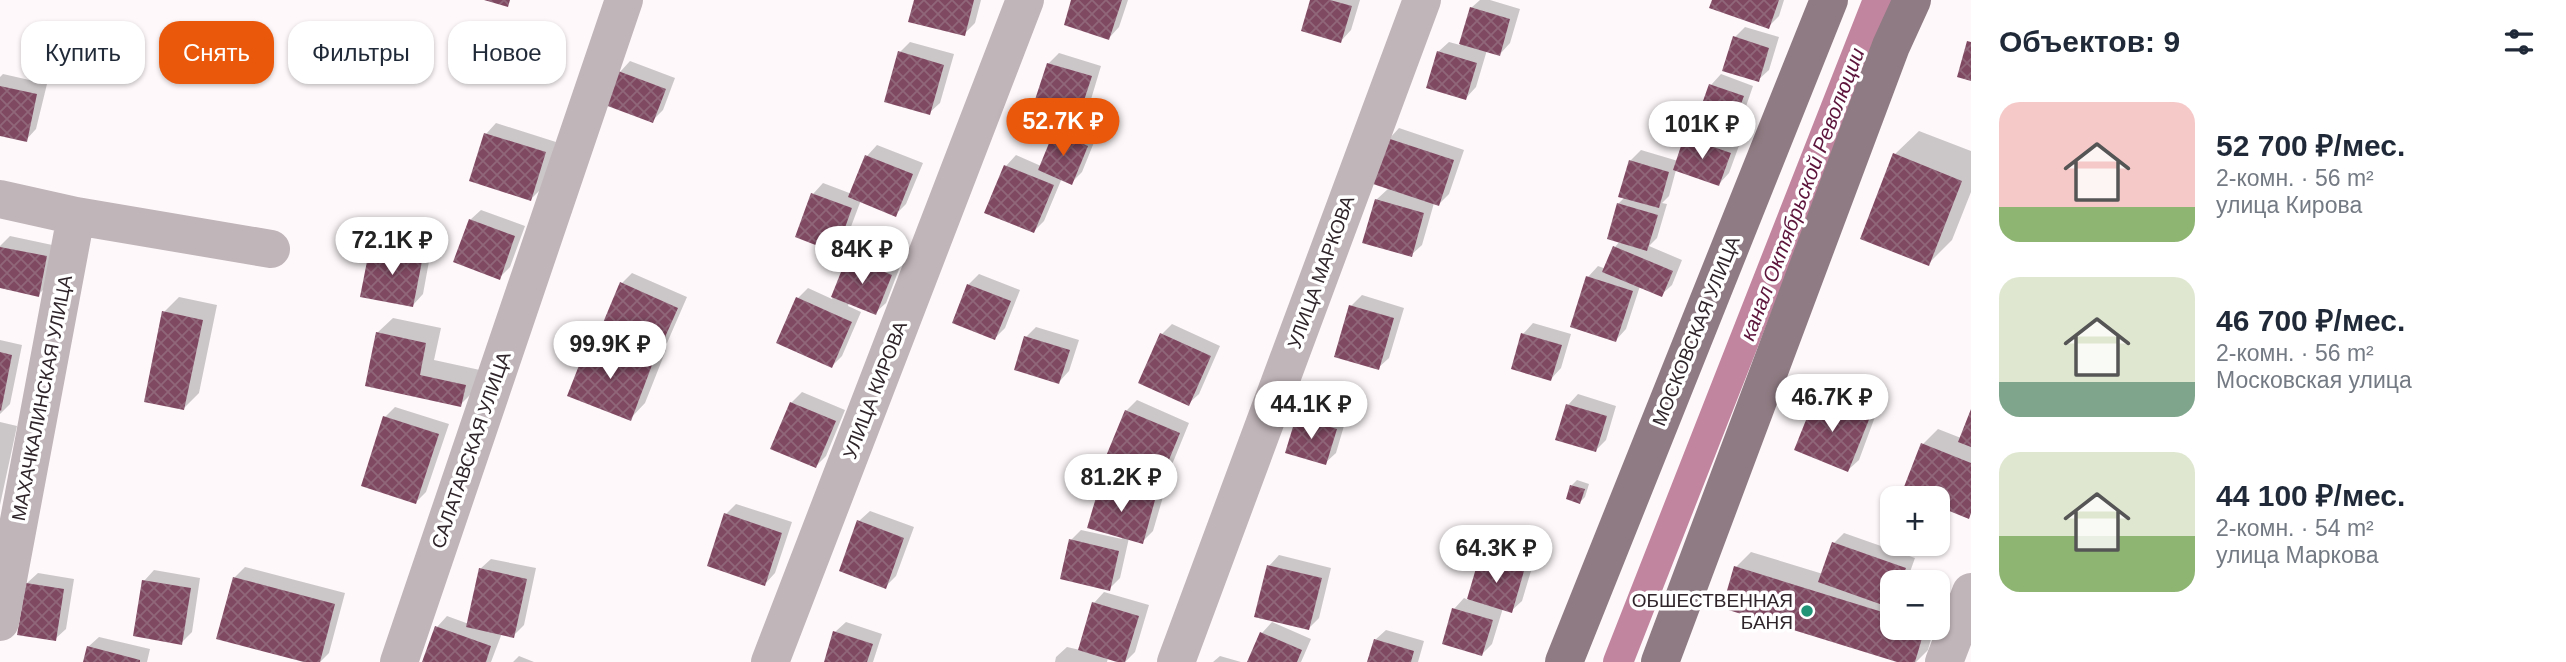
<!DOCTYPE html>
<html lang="ru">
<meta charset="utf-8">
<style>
:root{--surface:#fff;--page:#f2f2f3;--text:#1f2937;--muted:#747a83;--accent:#ea580c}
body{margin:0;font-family:Helvetica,sans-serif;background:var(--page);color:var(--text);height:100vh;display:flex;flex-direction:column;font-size:26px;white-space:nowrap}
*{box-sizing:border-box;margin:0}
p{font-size:23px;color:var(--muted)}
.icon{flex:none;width:38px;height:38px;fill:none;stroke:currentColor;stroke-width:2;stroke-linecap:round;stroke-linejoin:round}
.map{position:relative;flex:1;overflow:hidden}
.sheet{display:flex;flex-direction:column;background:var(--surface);width:595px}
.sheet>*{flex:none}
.top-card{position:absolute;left:21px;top:21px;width:665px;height:63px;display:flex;gap:14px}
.controls{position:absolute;left:1880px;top:486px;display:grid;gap:14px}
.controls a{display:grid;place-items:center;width:70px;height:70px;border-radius:14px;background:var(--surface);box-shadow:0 2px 5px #0004;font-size:35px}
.price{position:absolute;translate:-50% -60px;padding:0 16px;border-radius:24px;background:#fff;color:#222;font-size:23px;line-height:46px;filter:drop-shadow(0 2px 4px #0008)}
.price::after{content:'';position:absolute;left:50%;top:42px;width:21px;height:16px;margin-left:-10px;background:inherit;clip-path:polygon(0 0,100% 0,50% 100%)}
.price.selected{background:var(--accent);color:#fff}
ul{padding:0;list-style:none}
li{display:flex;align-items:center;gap:21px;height:175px;padding:0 28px}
li span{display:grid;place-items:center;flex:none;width:196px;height:140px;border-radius:21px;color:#555}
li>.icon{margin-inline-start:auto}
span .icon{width:84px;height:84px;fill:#fffc;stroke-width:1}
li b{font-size:30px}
h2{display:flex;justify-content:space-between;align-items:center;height:84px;padding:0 28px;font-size:30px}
.pill{padding:0 24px;border-radius:21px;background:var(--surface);box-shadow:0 2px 5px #0004;font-size:24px;line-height:63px}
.pill.selected{background:var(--accent);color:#fff}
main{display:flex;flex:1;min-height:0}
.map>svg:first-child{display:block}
</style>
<main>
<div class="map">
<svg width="1971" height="662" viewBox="0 0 1971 662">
<defs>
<pattern id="building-cross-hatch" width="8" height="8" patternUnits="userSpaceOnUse" patternTransform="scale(1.75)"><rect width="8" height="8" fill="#804962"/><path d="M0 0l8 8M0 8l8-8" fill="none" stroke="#906679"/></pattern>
</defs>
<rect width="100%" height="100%" fill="#fef8fa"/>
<path fill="#0003" d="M916,0H981L975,23L964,34Z
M1073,0H1128L1119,27L1109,38Z
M1311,0H1360L1351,30L1341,41Z
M1480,0H1490L1520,9L1510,43L1500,54L1487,50L1476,87L1466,98L1438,52L1449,42L1460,45L1471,8Z
M1714,0H1784L1779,16L1768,27Z
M1745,27L1779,37L1769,70L1758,80L1735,37Z
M910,42L954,54L940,103L929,113L900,52Z
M1059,53L1101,66L1086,116L1075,126L1097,135L1082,172L1072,182L1062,178L1044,221L1034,231L1006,166L1016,155L1041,166L1055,132L1064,123L1048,64Z
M630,61L675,78L663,110L652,121L620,72Z
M3,74L47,84L36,129L26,140L0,134V77Z
M1721,74L1753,86L1742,118L1731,128L1711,85Z
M496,123L556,142L542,188L531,199L486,134Z
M1399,128L1464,150L1449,194L1439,204L1434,203L1422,245L1411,255L1376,200L1389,188V139Z
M1696,128L1740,143L1729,173L1719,184L1676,170L1669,196L1662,203L1667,204L1657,238L1649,246L1682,260L1672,285L1661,295L1640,286L1626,329L1616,340L1588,277L1598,266L1606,269L1615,247L1620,241L1618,204L1625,197L1630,161L1641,150L1678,161L1685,138Z
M1919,131L1971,151V192L1952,240L1928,264L1895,154Z
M877,145L923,163L906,204L896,214L861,200L846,240L836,251L813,194L823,183L852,194L867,156Z
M481,210L525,226L510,267L499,278L470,220Z
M10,236L57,246L49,284L38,295L0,287V246Z
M382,236L432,245L423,294L413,305L371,247Z
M859,247L901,264L886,303L875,313L849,303L848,306L861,312L842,356L832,366L798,298L808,288L832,299L848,258Z
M632,273L687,297L667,343L661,348L666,350L645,403L630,419L591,341L603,329L622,283Z
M979,274L1020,290L1005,328L995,338L954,322L969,284Z
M1362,295L1404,308L1389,358L1378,368L1351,306Z
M179,297L217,305L199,393L184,408L164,312Z
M393,318L441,328L434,360L480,370L476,389L460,405L367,385L377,333Z
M1533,323L1571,334L1561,368L1551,379L1513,368L1523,334Z
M1172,324L1220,346L1199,394L1188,404L1162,334Z
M1036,327L1079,340L1069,371L1059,382L1026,337Z
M0,340L22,345L10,404L0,414Z
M1828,386L1879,406L1859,460L1848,470L1818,396Z
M802,392L845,410L826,456L816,466L791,403Z
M1578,394L1616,406L1606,440L1596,450L1568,405Z
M1137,400L1189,423L1169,472L1159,482L1126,411Z
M395,407L449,424L426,492L416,502L385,417Z
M1308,407L1346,419L1336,453L1325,463L1297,418Z
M1971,414V514L1968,517L1937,499L1923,444L1938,429L1961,438Z
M0,422L17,426L0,505Z
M1112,474L1165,490L1153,531L1142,542L1129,538L1120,578L1109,589L1071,540L1081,530L1122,539L1101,485Z
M1577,480L1589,484L1585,497L1580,502L1568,498L1572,485Z
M736,504L792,522L775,573L765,584L726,514Z
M870,511L914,527L896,576L885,587L859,521Z
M1844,533L1915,558L1906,583H1892V628H1934L1928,650L1916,662H1903L1736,567L1751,552L1823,574L1834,543Z
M1491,548L1534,561L1522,601L1511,611L1503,608L1492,644L1482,654L1454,609L1464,598L1468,600L1481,558Z
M1279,555L1331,568L1319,618L1308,629L1269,566Z
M491,559L536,568L524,625L513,636L502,633L491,662H424L437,627L447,616L469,624L480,569Z
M245,567L345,593L329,653L320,662H311L234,578Z
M154,570L200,578L192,632L181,643L144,581Z
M38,573L74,579L66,629L55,639L27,583Z
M1104,592L1149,605L1135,652L1125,662L1108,658L1107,662H1055L1056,657L1067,647L1080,650L1094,603Z
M846,622L882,634L873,662H826L835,632Z
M1272,622L1311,639L1301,662H1249L1262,633Z
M1386,630L1424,641L1418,662H1369L1375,640Z
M99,637L150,649L147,662H84L88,647Z
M519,656L534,662H513Z
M1220,656L1241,662H1213Z"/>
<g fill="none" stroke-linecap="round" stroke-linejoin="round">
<path stroke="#c2859f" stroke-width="30" d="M1618,662L1878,0"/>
</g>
<path fill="url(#building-cross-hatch)" d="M484,0H510L508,7Z
M914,0H974L965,36L908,22Z
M1071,0H1122L1109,40L1064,25Z
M1310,0H1330L1352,6L1341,43L1301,31Z
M1712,0H1779L1769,29L1709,8Z
M1470,7L1510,19L1500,56L1459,44Z
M1733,36L1769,48L1759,82L1722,71Z
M1967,41L1971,42V81L1957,77Z
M898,51L944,65L930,115L884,102Z
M1437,51L1477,63L1466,100L1426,88Z
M1047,63L1092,76L1075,128L1030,115Z
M618,71L666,89L653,123L605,105Z
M1709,84L1744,96L1731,130L1697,118Z
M0,86L37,94L27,142L0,136Z
M1054,131L1088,146L1072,185L1038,170Z
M484,133L546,152L531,201L469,181Z
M1684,137L1731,153L1719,186L1673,170Z
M1387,138L1454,160L1439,206L1373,184Z
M1893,153L1962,181L1929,266L1860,239Z
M865,155L913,174L896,217L848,197Z
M1629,160L1669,172L1659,208L1618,197Z
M1004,165L1054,185L1034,233L984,213Z
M811,193L852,208L836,253L795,237Z
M1375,199L1424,213L1412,257L1362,243Z
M1617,203L1658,215L1647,251L1607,239Z
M469,219L515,236L500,280L453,262Z
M370,246L423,256L413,307L360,297Z
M1613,246L1673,271L1662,297L1602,272Z
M0,247L47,256L39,297L0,288Z
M847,257L892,275L876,315L831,297Z
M1586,276L1633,291L1616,342L1570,327Z
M620,282L678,308L657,355L600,330Z
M967,284L1011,301L995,340L952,323Z
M796,297L852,322L832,368L776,343Z
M1349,305L1394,318L1379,370L1334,357Z
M162,311L203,320L184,410L144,402Z
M376,332L426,343L420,375L466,385L461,407L365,386Z
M1160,333L1211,356L1189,406L1138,383Z
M1521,333L1562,345L1551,381L1511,369Z
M1024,336L1070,350L1059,384L1014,370Z
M589,340L652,365L631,421L567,396Z
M0,352L12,355L1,411L0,410Z
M1816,395L1870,417L1848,472L1794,450Z
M790,402L836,421L816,468L770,449Z
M1566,404L1607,416L1596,452L1555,440Z
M1971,409V447L1958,442Z
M1125,410L1180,433L1159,484L1104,461Z
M383,416L439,434L416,504L361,486Z
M1296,417L1337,429L1326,465L1285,453Z
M1921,443L1971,463V513L1969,519L1937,506V499H1918L1902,492Z
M1100,484L1155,500L1143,544L1087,528Z
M1570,485L1585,489L1580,504L1566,499Z
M724,513L782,533L765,586L707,566Z
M857,520L904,538L886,589L839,571Z
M1069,539L1119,551L1110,591L1060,579Z
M1832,542L1906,568L1900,583H1892L1891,608L1818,582Z
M1479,558L1524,571L1512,613L1467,599Z
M1267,565L1322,578L1309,630L1254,617Z
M1734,566L1892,615V628H1925L1915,662H1897L1722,608Z
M479,568L527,579L514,638L466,627Z
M233,577L335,604L320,662H304L216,639Z
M142,580L191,588L182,645L133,636Z
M26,583L64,589L56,641L17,635Z
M1092,602L1139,616L1125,662H1117L1078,650Z
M1452,608L1493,620L1482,656L1442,644Z
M435,626L491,646L486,662H422Z
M833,631L873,644L867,662H824Z
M1260,632L1302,650L1297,662H1247Z
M1374,639L1414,651L1411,662H1367Z
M87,646L140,660V662H83Z"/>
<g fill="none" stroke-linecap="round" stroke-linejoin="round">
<path stroke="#c0b5b9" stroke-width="38" d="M0,199L76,216L271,249
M0,622L76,216
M399,662L624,0
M770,662L1025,0
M1176,662L1422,0
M1944,662L1971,592"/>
<path stroke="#8f7b83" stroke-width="38" d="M1564,662L1829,0
M1660,662L1891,46L1912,0"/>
</g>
<circle fill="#219478" stroke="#fff" stroke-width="2.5" cx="1807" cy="611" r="7"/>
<g text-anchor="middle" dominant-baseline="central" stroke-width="7" stroke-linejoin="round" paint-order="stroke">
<g font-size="19" fill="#2e2429" stroke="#fff">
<text transform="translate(1321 272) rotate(-70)">УЛИЦА МАРКОВА</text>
<text transform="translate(1696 331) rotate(-68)">МОСКОВСКАЯ УЛИЦА</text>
<text transform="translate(875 390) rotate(-69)">УЛИЦА КИРОВА</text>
<text transform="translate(42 398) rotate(-79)">МАХАЧКАЛИНСКАЯ УЛИЦА</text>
<text transform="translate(471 450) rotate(-71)">САЛАТАВСКАЯ УЛИЦА</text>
</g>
<g font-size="19" fill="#2e2429" stroke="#fff" text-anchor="end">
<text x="1793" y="600">ОБШЕСТВЕННАЯ<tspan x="1793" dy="22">БАНЯ</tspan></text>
</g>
<g font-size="21" font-style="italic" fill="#5d153c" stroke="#fff">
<text transform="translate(1802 194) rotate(-69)">канал Октябрьской Революции</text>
</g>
</g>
</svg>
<div class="controls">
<a>+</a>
<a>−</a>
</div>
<b class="price selected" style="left:1063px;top:158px">52.7K ₽</b>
<b class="price" style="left:1702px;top:161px">101K ₽</b>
<b class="price" style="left:392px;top:277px">72.1K ₽</b>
<b class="price" style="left:862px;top:286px">84K ₽</b>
<b class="price" style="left:610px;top:381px">99.9K ₽</b>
<b class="price" style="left:1832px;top:434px">46.7K ₽</b>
<b class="price" style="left:1311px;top:441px">44.1K ₽</b>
<b class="price" style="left:1121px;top:514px">81.2K ₽</b>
<b class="price" style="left:1496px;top:585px">64.3K ₽</b>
<div class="top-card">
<a class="pill">Купить</a>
<a class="pill selected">Снять</a>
<a class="pill">Фильтры</a>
<a class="pill">Новое</a>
</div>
</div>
<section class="sheet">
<h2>Объектов: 9<svg class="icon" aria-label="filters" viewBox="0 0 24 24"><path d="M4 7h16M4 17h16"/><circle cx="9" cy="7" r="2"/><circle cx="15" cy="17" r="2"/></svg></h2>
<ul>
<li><span style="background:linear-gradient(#f6c9c9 75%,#8fb573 0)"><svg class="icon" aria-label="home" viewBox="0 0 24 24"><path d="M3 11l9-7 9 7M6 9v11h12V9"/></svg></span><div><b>52 700 ₽/мес.</b><p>2-комн. · 56 m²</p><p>улица Кирова</p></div></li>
<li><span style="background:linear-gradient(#dfe7d0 75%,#7fa58c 0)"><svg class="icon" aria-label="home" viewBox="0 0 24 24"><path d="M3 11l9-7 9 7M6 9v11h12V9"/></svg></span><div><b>46 700 ₽/мес.</b><p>2-комн. · 56 m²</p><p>Московская улица</p></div></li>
<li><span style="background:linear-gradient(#dfe7d0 60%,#8fb573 0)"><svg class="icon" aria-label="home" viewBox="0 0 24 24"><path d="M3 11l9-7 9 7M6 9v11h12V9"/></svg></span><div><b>44 100 ₽/мес.</b><p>2-комн. · 54 m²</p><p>улица Маркова</p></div></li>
</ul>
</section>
</main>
